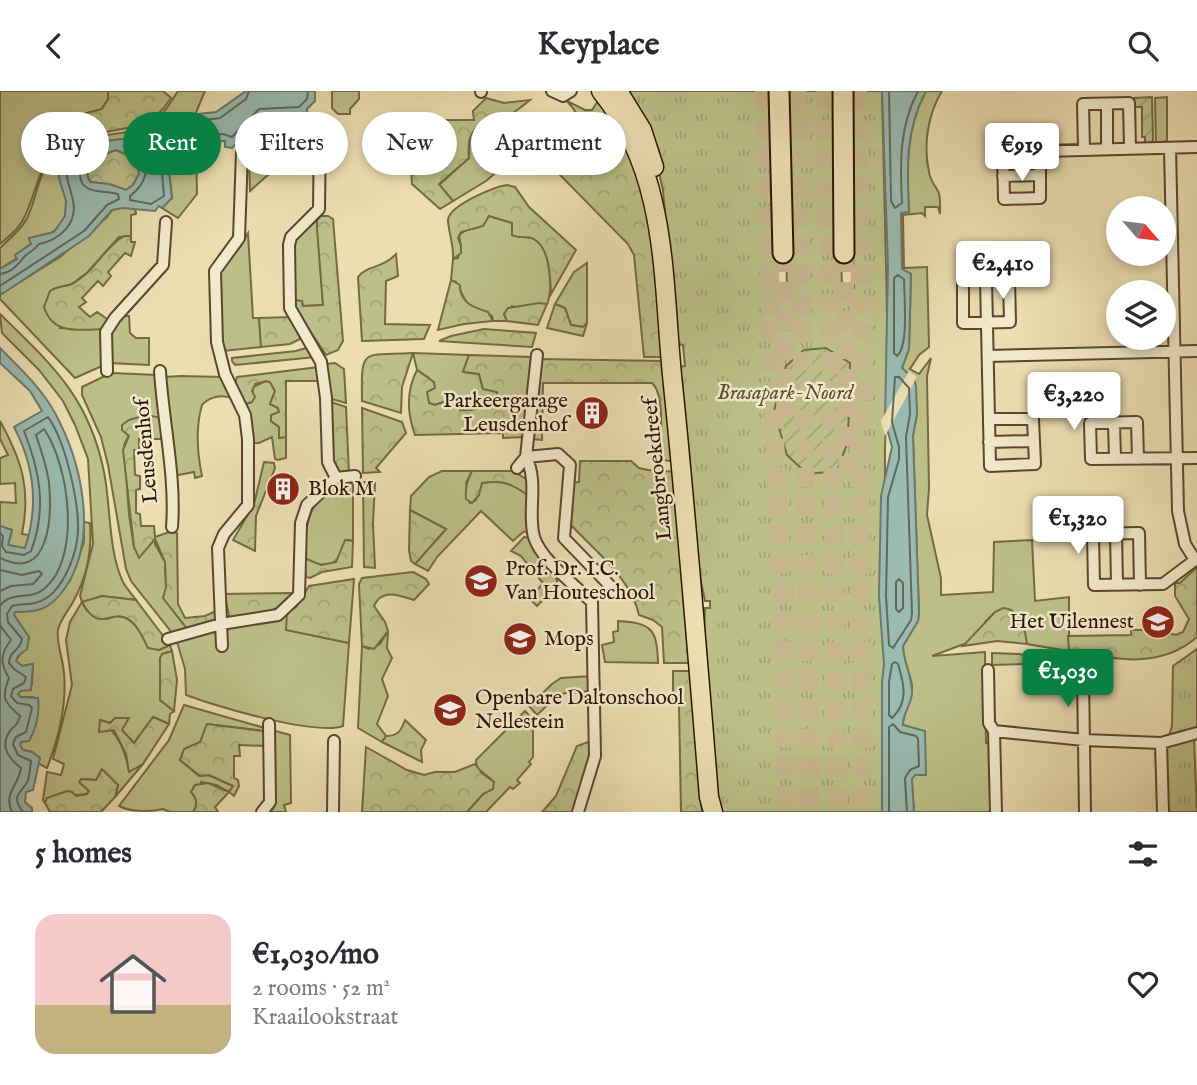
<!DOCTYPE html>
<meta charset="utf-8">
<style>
:root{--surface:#fff;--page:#f2f2f3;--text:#2b2b33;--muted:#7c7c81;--accent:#0b8043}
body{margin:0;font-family:"IM FELL English",serif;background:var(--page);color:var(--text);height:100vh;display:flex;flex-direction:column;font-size:26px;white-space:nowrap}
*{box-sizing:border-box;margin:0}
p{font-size:23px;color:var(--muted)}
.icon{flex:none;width:38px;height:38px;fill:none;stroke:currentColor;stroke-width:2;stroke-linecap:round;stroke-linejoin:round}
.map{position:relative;height:721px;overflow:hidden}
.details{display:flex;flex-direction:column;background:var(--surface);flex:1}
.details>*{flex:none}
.banner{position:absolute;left:21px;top:21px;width:700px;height:63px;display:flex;gap:14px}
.needle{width:46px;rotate:118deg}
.controls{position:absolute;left:1106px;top:105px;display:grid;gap:14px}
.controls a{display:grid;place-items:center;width:70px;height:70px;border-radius:50%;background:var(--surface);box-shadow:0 4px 10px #0003;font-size:35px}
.price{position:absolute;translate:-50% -60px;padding:0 16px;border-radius:7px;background:#fff;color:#222;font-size:23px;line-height:46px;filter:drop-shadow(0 2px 4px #0008)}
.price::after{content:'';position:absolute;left:50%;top:42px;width:21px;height:16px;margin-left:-10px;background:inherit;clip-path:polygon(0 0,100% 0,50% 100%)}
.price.active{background:var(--accent);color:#fff}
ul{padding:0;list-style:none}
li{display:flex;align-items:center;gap:21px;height:175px;padding:0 35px}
li span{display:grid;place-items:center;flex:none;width:196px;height:140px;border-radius:21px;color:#555}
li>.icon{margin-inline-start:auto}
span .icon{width:84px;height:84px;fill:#fffc;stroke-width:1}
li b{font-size:30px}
h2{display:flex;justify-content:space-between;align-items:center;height:84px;padding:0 35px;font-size:30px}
.pill{padding:0 24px;border-radius:32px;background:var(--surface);box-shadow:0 4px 10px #0003;font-size:24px;line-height:63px}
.pill.active{background:var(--accent);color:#fff}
header{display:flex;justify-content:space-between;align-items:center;height:91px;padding:0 35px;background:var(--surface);font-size:32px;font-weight:700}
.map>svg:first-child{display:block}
</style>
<header><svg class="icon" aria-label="back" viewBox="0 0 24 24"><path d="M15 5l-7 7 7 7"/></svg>Keyplace<svg class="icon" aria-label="search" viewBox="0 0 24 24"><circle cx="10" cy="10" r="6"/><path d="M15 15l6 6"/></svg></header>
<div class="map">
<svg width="1197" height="721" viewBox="0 0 1197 721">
<defs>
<pattern id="forest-crowns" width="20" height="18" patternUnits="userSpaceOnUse" patternTransform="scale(1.75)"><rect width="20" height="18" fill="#bcc088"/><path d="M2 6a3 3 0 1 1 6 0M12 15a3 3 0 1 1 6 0" fill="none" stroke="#a2a474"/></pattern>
<pattern id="park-tufts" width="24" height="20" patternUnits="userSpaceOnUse" patternTransform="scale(1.75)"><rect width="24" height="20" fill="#bcc088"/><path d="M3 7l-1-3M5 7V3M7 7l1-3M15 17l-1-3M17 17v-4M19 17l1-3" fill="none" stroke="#a2a474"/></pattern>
<pattern id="garden-furrows" width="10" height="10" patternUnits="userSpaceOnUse" patternTransform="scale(1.75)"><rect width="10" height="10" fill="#bcc088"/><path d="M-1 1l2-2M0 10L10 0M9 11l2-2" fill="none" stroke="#a2a474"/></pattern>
</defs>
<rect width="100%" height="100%" fill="#ebdeb1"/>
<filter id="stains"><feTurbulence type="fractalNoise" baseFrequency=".00286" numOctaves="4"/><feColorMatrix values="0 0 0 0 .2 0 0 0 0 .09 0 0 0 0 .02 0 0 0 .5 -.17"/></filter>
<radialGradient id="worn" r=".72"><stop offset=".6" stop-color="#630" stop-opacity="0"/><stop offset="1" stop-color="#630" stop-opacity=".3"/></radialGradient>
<path fill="#bcc088" stroke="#746a44" stroke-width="2" d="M0,0H108V8L102,18L61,29L52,35L50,42L59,56C36,78 37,102 23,129C18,139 8,146 0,153Z
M178,0H205L195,24L179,25L144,46L103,50L83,55L71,60L62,68C64,91 76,129 51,142C44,145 36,145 29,148L31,153L15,164L17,167L0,178V157C9,148 20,140 26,129C39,105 37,74 62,58C89,40 125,47 150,33C163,26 170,12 178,0Z
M332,0H359V8L350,18V23H338L332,17Z
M926,0H942C928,23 923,54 929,81C930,89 934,93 938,100C941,106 940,116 940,123L938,116H925V125L922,122L903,124L904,177L927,176L929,256L919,264L910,278L919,283L931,267L927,285L929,397L927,424L941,487V504L993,501L994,451L1032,449L1035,510L1069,506V560L1027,553L1022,531L1017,522L995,521L985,531L989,551L964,553L932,565L985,561L986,652H990L991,721H914L911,688L915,684L925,641L903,634C903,620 913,610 912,595C910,581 903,569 903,555L918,530L919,522L913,345L917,323L914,288L904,281L902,277L909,258L911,183L902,179L901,121H909C907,78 905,38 926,0Z
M1167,6V50L1156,53L1155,7Z
M279,23V70H269V83L250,100L248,40L263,24Z
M476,36L489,47L498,50L505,74L486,90L453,110L439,94L469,67L470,45Z
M186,51H196L197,103L178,127L162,117L172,107L168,72Z
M117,117H135L136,123L131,124V145L119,146L86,183C79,186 76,192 69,194L60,237L108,238L102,275L75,287L0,208V201L2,202L60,166L107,126L112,119Z
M489,125L513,132L512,144C519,147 527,145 534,148C551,157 554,198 547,213L519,217L512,215L504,223L507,230H493L492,225L467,213L456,191L451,189L453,168L458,167L461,155L459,144L466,139L479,136Z
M317,129L323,214L303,215L294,209L293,150Z
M248,142L253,227H259L261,256L223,260L218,179L241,155Z
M587,172V232L583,236L571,234L565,217L555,213L574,181Z
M0,223C52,274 89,306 104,381C111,415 108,460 123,491C126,497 132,503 136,509L102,505L82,511L87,520L107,528L116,525L124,526L132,531L159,559L170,554L172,560L162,563L160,609L174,620L170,623L169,633L153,626L134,652L121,639L128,627L110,632L100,629C118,642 125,659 129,680L143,673L115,706L118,694L87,688L89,700L87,703L47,707L45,712L43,709L47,681L61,684L64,673L53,668L72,594L66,549L70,531L82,511L80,505L93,453L88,368L75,334L63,310L39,279L2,242Z
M123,225H129L130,242L136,247H149V274L110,272V239Z
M413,262L469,264L463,281L479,283L483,298L497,301L498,311L472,319H459L458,310H446L435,314L429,312L426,304L429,287L417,279Z
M335,272L344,278L346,312L328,307L326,273Z
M111,282L158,284L162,327L129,344L124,354L129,424L134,456L155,447V453L165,471L166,496L188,539L173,543L131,490L126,478L108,374L101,346L82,304V296Z
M181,285L224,286L235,308C223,303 210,305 202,314C195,338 197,361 202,385L195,387L194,381L173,385L164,286Z
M266,290L270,291L275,300L270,313L278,317L279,321L271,330L279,336V346H286V367L278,369L275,368L272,346L259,352H251L245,313L252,311L253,296Z
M0,330C22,370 31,398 22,443L29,444L25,458L8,454L12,439L0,435V411L16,412L15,392L0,393V367L8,364L0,348Z
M442,380H472L466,392L469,411L471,412L476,409L482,392C492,390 503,390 513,394C521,397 521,401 530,402V440L523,441L513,450L481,420L437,466L428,480L415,473L446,438L410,419L411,405L429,386Z
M353,392V450L348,449C336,474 331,481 304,467C306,434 306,416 334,393Z
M84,431L90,432C92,459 87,486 73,511C68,520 60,529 58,539C56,550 63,569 64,582C67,615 59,646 47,677L38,672L40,667L32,661L23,659L20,654L21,651C39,639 39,626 33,606H20L18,602L32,594L33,573L22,575L16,570L29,547L14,524L15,521L37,519L70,490L84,451Z
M524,446L531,447L557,489V495L537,515L530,508L543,492L521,465L511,460Z
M287,522V539L349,552L343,635C315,645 216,615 186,604L185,578L177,551L212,539Z
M618,530C652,532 657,538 658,572L605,571L602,554L614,551L613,541L618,540Z
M388,540L387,557L392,567L382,588L388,605L377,633L386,645L382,651L358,637L362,555L369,558L380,553Z
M992,562L1019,563L1068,572L992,574Z
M591,585V600L571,602L568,601L557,605L537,624L529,615L552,593L561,587Z
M184,614L265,637L263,640L207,633L200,652L180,669L199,685L209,684L233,695L229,701L216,694L201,691L196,716L193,721H170L163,718C151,721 130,721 119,715L169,649Z
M525,620L533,629V666L529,671L531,673L517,689L520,692L513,698L510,696L486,721H467L483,703L491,688L477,677L476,669Z
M272,639L290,644L291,712L284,714L286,721H271L275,714Z"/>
<path fill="url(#forest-crowns)" stroke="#746a44" stroke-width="2" d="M108,0H163L171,7L163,18L150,30L138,35L90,44L59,56L50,42L52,35L61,29L102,18L108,8Z
M486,7L504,12L530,9C514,23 499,27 498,50L489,47L477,36C468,45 468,55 469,67L439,93L453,110L440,118L412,93L411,79L414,29H474L473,20Z
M567,10L585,19H592L598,10L638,51L679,266H644L634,164L628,153L560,84C562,76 568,74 574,68C595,49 582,27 567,10Z
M116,59L137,68L139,83L133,94L126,99L109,93L90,91C80,72 101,64 116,59Z
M507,94L515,96L529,116L576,159L551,203C550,187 550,157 534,148C527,144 519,148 512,144V132L489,125L483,135L461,141L458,147L461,155V162L453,168C454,155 449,143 448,130C447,115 494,96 507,94Z
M321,125H328L333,128L343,250L338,259L326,264L295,217L294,209L302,210L303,215L323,214L317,138V129Z
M125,145H131V151H135L131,165L125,162L108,181L111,185L103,195L98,190L82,207L86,211L79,216L90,226L97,221L110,230L108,238C83,238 53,246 44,216L50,200C57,195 64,196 72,193C75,192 86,183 89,180C98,171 114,148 125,145Z
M396,163L398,185L386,190L385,233L430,234L424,248L362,250L358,186C367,174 382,178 396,163Z
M451,189L460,194C460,212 473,216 488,221L493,230L464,233L438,239Z
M539,212L547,213L538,234L507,230L504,223L508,217Z
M555,213L565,217L571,234L583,236L587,232L583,245L547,237Z
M292,226L304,246L290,253L261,256L259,227Z
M484,238L536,242L532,256L439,250L451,245Z
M310,256L316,266L235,274L232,270V267L296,260Z
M413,262L402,296L401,322L362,310C361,255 362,265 413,262Z
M469,264L533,266L526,346L503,347V342L415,344C407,322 406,300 417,279L434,291L435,297L427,301L429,312L435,314L446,310H459L460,319H472L498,311L497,301L483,298L479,283L463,281Z
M538,268L666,270L675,371L658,368C660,350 666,305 652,292H543L542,349L531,348Z
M319,276V290H286V346L279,347V336L271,330V324L279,321L278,317L270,313L275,300L270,291L266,290L255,293L252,300L255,306L252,311L245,313L235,292L237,286Z
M328,310L346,316L349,383H340L332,374Z
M362,317L402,331L406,342L376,377L380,381L363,382Z
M146,324L162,327L166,348H139V359H134L135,384L140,385V398L136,399V422L140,423L141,435H154L155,446L169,441L177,442L178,513L185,527L205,525L218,519V531L188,539L163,507L166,496L165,471L155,448L139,467L134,456L123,359L129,345L122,339V334L129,329Z
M580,370H631L639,377L648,379L677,381L693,572H664L662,536L653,529L639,524C631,487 595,460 570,433L567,392L579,391Z
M264,371L274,372L275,377L256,425L255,460L233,449L254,413Z
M472,380H513L526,388L530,402L526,403C510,392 502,389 482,392L479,404L472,412L466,408C465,397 467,390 472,380Z
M363,391L375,392L373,433L375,477L364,476Z
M410,419L446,438L415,473L411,470L409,459Z
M345,449L353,450L352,476L322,481L310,487L306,486L304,467L321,474L336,471Z
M1197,476V546C1160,579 1113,568 1069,560L1068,545L1131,544V539H1166L1167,542L1176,544L1183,541L1189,528L1175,505V492H1180Z
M413,481L426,488L429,493L414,509C398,504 382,497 374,515L385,531L388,540L374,558L362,555L359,493L362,487Z
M354,488L349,552L286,539L287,522L296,516L309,495Z
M292,502C277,525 256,523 230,528L224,503Z
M102,505L136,509L170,554L159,559L148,557C144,549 140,539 133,532C113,512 101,547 82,511Z
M1003,517C1021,518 1025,538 1027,553L997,550L963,555L995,521Z
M172,560L177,589L174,620L160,609V567L162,563Z
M673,580H693L702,721H681L679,613L673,612Z
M153,626L169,633L143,673L129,681L126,663L114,639L99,641L100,629L110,632L115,627H129L122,639L134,652Z
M405,629L426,649L421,659L422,671L382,651L386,645C398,645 401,640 405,629Z
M207,633L263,640L265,637V655L239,654L240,665H234V687L238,689L239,695L234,705L229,701L215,716L218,721H193C198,713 197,708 191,701L195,694L208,692L229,701L233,695L209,684L200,685L180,669L184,658L200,651Z
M591,650L592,657L576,721H542L556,705L577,655Z
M366,656L407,679L424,684L435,681H455L475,673L482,682L494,691L493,698L483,703L467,721H362Z
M102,678L118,694L115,706L101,721H50L45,712L47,707L67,700L72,701L76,705L87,703L89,700L79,691L81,688L96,689Z"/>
<path fill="url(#park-tufts)" stroke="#746a44" stroke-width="2" d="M621,0H770L776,199L787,198L783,0H837L842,197H854L849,0H882L888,265L885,356L884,721H714L704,543L705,517H710V510H705L697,471L689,359L679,276L685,275L683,254L676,253L663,99L658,77Z
M1197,558V647L1194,650L1197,721H1165L1164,660L1172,635L1173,575Z"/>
<path fill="url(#garden-furrows)" stroke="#746a44" stroke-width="2" d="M1152,6L1153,49L1151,53L1145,54V46H1142V16H1135L1134,7Z
M826,257L850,272L848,350L837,380L807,383L787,364L774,320L786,275L804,259Z"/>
<path fill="#99bbb2" stroke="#6e786b" stroke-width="2" fill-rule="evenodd" d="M246,0H315V10L307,18V23L263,24L232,57L225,56V50L186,51L168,72L172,107L162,117L159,115L155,120L123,117L112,119L89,145L2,203L0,201V178L17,168L15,164L31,153L29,147L54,141L65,125L66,110L59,87V76L62,68L71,60L103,50L145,46L179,25L216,21ZM116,59L137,68L139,83L133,94L126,99L109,93L90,91C79,72 101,64 116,59Z
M882,0H926C905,39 907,78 909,121L901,122L902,178L911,183L909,258L902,277L914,288L916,295L917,323L913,345L919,522L918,530L903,555C903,570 912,585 912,601C912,614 902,622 903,634L925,640L926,684H915L912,688L914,721H882V591L884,573L879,505L881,405L892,356L885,330L888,175Z
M0,257C21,278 41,297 55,322C82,372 99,447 65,497C59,506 52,514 41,518C33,521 24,521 15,521L14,524L29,546L27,558L18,565L16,570L22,575L33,573L31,599L21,600L18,603L20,606L38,607C40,621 36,638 29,650L21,651L20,654L23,659L32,661L40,667L33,699L26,701L25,711L32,717V721H0V435L12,439L8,454L25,457C39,415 35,376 14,336L42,320L30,300L0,272Z"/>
<path fill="#ebdeb1" d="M909,280L917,286L885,345L881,330Z"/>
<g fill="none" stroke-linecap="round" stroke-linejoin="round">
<path stroke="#636859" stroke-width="2" d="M249,0L246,8L220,27L182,32L156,49L137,54L136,58C153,74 146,93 130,105V109L151,113L164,105L161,70L182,45L223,43L232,46L259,18L299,16L307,8L308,0
M889,0L891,110L895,117L902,112C900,72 899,36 918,0
M0,183C13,181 17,174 25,165C30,160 35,159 39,153C59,149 78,133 73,110C71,98 66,89 66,77L75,66L83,64L84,68C81,73 80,77 80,84C81,104 104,99 118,103L119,108L107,114L84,140L0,195
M898,184L904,188C904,205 909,255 897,265L894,262V187Z
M895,286H899L909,297L910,323L906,346L912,522L911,529L893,557L889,554L886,505L888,406L899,368V356L892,331Z
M0,442L3,445L2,455L6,461L24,464L31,460C47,418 40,380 24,340L48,326C66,351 82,420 77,450C74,469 63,495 48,506C36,515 24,512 12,515L7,523L8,531L22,548C21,559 9,560 9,572L14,578L26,586L24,592L13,598L11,605L17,612L29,614L32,617L26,641L16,646L13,653L18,664L31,670C30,676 30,683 28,689C23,702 9,703 23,721
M0,467C50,492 52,425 49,392C47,375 41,360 36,344L44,338C69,374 82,467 44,498C30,510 11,499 0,515
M0,479L22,484L39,480L42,483L33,493L11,495L0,500
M899,488L903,492V517L899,521L896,518V491Z
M0,534L11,549C0,563 0,572 9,587C0,609 6,612 20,625C17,637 13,634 8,643C0,658 11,669 21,677C19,694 3,702 12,721
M895,571L898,573C904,593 909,611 892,627L889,624V591L892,573Z
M889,721V636L893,633L900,641L916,645L918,648L919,675L910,679L905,687L907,721"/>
<path stroke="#c5b68e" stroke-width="19" stroke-dasharray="19 10" stroke-linecap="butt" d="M764,0L775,357L781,477L785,504L786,721
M797,0L808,529L809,721
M825,0L834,435L837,721
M857,0L862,300L860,411L862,721
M783,162L786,325
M844,162L848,377"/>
<g stroke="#5c462c" stroke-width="14">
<path id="street" d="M552,0L563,5L571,0
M481,1V0
M1107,13V58
M328,36L320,37L319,118L291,146L289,154L290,217L321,271L326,307L328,371L336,387L355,385
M1084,58L1083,13L1129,12L1130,57
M1040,61V107L1004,108L1003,61L1197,56
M1003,85L1040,84
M963,188H1009L1010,231L963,232Z
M986,188L990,375L1035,373L1033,328H989
M537,264L526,366C539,392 527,421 534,446C541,469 575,494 592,511L595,665L578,721
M988,265L1197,260
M107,280L106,241L115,227L163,174L166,131
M160,280C163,330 176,386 172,436
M1114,332L1115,368
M989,351L1034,350
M1138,368L1137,331L1090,332L1091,368L1197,367
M517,377L526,366L558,363L570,374L564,447L617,502
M1116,442L1117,494
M1140,494L1139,442L1093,443L1094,494L1163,493L1195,469L1185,453L1178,420L1170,57
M168,548L221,533L278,524L299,504L301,432L307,414L336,387
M222,555L218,457L224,443L248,414V348L245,324L225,283L217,251L215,180L239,147L242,61
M988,579L989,632L994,640L1084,649L1161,652L1197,642
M1083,586L1085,721
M994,640L996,721
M1161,652L1163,721
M262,721L270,711L269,633
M333,721L334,650"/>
</g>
<g stroke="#2d1400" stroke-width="21">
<path id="primary" d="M601,0C670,85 662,192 673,294C687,431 698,569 709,706L713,721
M618,0L642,39L654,76"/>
</g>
<g stroke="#2d1400" stroke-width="23">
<path id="highway" d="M779,0L783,162
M843,0L844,162"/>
</g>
<use href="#street" stroke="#f2eacc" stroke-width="10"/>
<use href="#primary" stroke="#ebdeb1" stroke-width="18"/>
<use href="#highway" stroke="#ebdeb1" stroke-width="19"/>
</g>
<defs>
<g id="building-disc" transform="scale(1.75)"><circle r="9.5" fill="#8f2418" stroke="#f2eacc"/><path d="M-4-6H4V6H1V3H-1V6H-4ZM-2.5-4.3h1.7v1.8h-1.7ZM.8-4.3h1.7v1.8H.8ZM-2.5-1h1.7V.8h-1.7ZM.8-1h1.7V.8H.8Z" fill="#fff"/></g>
<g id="school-disc" transform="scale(1.75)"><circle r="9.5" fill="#8f2418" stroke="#f2eacc"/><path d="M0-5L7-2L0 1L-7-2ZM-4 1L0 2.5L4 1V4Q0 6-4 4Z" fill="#fff"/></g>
</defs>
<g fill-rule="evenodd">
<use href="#building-disc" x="592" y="322"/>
<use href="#building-disc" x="283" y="398"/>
<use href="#school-disc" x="481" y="490"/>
<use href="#school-disc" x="1158" y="531"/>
<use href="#school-disc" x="520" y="548"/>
<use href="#school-disc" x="450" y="619"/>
</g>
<g text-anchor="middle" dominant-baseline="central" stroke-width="5" stroke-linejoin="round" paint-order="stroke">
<g font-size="21" font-style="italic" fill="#5f5030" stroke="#f2eacc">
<text x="785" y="302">Brasapark-Noord</text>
</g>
<g font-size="21" fill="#2d1400" stroke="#f2eacc" text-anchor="start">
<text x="568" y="310" text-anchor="end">Parkeergarage<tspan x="568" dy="24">Leusdenhof</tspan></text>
<text x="308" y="398">Blok M</text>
<text x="505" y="478">Prof. Dr. I.C.<tspan x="505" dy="24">Van Houteschool</tspan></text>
<text x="1134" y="531" text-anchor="end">Het Uilennest</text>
<text x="544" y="548">Mops</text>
<text x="475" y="607">Openbare Daltonschool<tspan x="475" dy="24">Nellestein</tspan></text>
</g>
<g font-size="21" fill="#2d1400" stroke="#f2eacc">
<text transform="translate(147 360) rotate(-95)">Leusdenhof</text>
<text transform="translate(658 378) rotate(-96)">Langbroekdreef</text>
</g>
</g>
<rect width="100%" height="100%" filter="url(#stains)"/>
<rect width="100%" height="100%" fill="url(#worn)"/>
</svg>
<div class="controls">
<a><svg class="needle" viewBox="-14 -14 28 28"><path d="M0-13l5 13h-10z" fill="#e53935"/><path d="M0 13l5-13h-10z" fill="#7c7c81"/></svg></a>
<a><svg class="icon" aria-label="layers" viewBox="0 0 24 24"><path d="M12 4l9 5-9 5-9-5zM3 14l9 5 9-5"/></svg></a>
</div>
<b class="price" style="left:1022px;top:92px">€919</b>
<b class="price" style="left:1003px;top:210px">€2,410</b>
<b class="price" style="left:1074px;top:341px">€3,220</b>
<b class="price" style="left:1078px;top:465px">€1,320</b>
<b class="price active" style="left:1068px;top:618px">€1,030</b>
<div class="banner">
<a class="pill">Buy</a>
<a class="pill active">Rent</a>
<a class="pill">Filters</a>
<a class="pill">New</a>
<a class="pill">Apartment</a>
</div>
</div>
<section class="details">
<h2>5 homes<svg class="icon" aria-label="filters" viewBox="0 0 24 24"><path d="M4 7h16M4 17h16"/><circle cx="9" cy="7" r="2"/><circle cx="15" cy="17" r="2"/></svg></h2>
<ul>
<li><span style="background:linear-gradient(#f6c9c9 65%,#c2b280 0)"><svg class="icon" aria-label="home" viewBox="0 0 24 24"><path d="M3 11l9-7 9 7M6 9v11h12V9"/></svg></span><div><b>€1,030/mo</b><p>2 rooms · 52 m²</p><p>Kraailookstraat</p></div><svg class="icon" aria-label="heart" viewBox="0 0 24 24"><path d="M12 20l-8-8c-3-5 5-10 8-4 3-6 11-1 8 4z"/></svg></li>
</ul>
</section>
